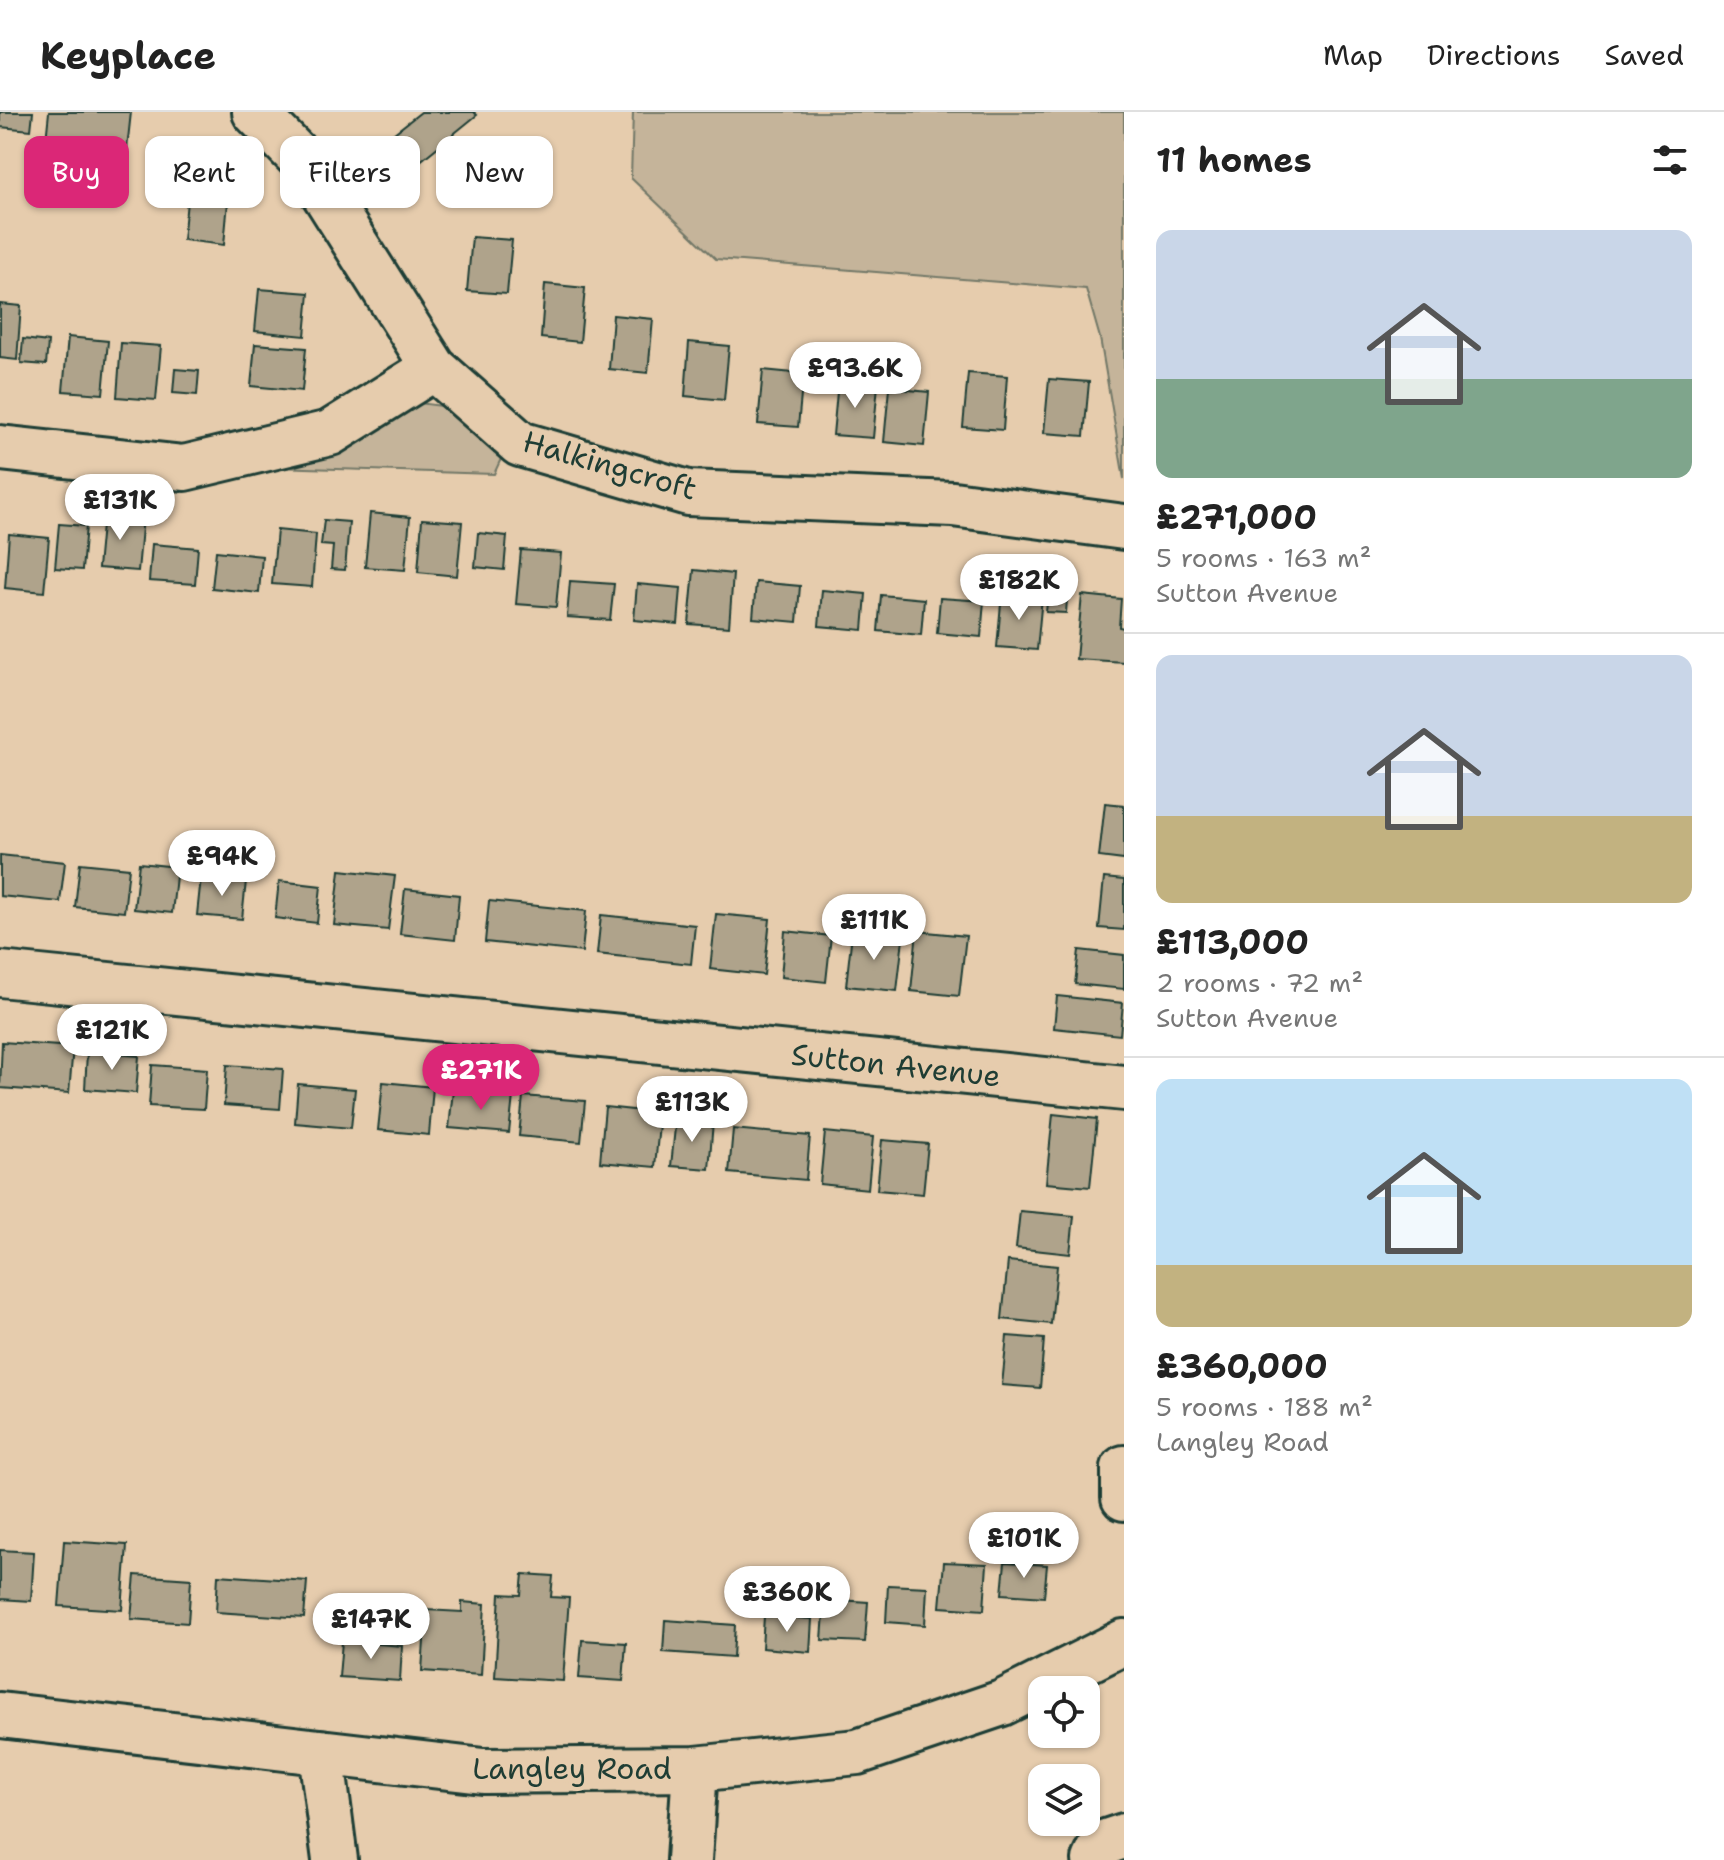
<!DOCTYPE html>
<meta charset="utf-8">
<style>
:root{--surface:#fff;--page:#f2f2f2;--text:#222;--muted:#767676;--line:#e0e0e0;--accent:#db2777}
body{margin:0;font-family:"Shantell Sans",sans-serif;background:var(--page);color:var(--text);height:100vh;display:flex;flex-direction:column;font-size:30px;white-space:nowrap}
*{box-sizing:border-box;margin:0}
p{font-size:26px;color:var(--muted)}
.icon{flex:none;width:44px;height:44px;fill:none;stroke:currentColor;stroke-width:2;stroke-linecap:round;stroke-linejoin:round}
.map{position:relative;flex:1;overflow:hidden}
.side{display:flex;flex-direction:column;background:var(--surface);width:600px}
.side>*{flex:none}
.guide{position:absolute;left:24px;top:24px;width:760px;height:72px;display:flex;gap:16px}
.buttons{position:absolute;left:1028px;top:1564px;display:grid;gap:16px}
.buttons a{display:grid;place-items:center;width:72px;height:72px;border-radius:16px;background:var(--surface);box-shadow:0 2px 6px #0004;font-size:40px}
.price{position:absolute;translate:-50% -68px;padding:0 18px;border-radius:28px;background:#fff;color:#222;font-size:26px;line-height:52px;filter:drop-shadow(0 2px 4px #0008)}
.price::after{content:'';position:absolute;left:50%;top:48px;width:24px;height:18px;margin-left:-12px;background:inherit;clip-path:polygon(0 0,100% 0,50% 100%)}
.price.selected{background:var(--accent);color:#fff}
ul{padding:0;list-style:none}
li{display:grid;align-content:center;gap:16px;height:424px;padding:0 32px}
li+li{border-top:2px solid var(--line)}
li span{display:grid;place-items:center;height:248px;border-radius:16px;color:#555}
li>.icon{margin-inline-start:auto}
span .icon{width:144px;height:144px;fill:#fffc;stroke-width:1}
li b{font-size:34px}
h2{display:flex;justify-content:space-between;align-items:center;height:96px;padding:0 32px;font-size:34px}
.pill{padding:0 28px;border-radius:16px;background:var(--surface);box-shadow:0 2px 6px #0004;font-size:28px;line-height:72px}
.pill.selected{background:var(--accent);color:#fff}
header{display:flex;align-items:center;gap:48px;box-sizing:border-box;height:112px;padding:0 40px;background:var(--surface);border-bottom:2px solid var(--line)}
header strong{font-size:38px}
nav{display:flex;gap:44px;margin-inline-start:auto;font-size:28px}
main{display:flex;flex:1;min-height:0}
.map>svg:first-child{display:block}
</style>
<header>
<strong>Keyplace</strong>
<nav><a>Map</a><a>Directions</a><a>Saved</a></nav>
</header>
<main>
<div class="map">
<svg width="1124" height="1748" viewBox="0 0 1124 1748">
<rect width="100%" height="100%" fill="#e6ccad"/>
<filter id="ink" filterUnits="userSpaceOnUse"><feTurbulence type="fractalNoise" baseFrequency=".0125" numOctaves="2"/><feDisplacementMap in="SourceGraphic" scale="16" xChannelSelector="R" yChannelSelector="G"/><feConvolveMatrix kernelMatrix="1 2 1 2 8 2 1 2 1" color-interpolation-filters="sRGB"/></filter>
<g filter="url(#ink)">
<path fill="#c5b49a" stroke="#727867" stroke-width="2" d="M633,0H1124V367L1100,226L1086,177L716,147L631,66Z
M419,291L449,295L506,336L494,362L274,355Z"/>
<path fill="#afa38b" stroke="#1f3d34" stroke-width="2" d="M0,0H33L31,18L0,15Z
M49,0H131L127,37L46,29Z
M421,0H474L477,3L403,63L379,33Z
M193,32L233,36L224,133L183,128Z
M472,125L512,128L507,182L467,179Z
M545,172L585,176L580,230L541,226Z
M259,177L309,181L305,224L255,219Z
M0,192L21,194L17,248L0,246Z
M613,203L653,207L648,261L609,257Z
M68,225L108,229L103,282L63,279Z
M23,227L48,230L46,253L21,251Z
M689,230L729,234L724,288L685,284Z
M121,231L161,234L156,288L117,285Z
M255,232L306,236L302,279L251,274Z
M175,257L199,259L197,283L173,281Z
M763,258L803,262L798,315L758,312Z
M968,261L1007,264L1003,318L963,315Z
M1049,267L1089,270L1084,324L1044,321Z
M838,269L878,273L873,326L833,323Z
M889,276L929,280L924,334L884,330Z
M370,401L410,405L405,458L365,455Z
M103,402L143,405L138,459L98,456Z
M422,407L462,410L457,464L418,460Z
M324,408L349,410L345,458L331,457L333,434L321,433Z
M59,412L86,414L82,458L55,456Z
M277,418L316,422L312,475L272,472Z
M478,421L507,424L504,458L475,455Z
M9,422L49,426L44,480L5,476Z
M152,432L198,436L195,472L149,469Z
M521,438L561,441L556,495L516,492Z
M216,439L262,444L259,481L212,476Z
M694,458L733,462L729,515L689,512Z
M570,469L614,472L610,508L567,505Z
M756,470L800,474L797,510L753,506Z
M637,472L681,476L678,512L634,508Z
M1049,472L1068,474L1066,501L1046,500Z
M822,478L866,482L863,518L819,514Z
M1002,481L1042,485L1037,538L997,535Z
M881,483L924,487L921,523L878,519Z
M1082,483L1121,487L1119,515L1124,516V550L1076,547Z
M940,486L984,489L981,525L937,521Z
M1105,691L1124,693V748L1099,745Z
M0,743L65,750L60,790L0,784Z
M80,751L129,756L124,800L75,795Z
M139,751L177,755L172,801L134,797Z
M340,758L395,764L388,818L334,813Z
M201,765L246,769L242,807L197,803Z
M1104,766L1124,768V818L1099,816Z
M279,769L321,774L317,811L275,806Z
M405,777L459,783L455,828L400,822Z
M489,789L586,799L582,840L485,830Z
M716,802L770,807L764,863L710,857Z
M601,803L695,813L691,852L597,842Z
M785,819L831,824L826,870L781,865Z
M917,819L966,824L959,884L911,879Z
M852,821L903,827L897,879L846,874Z
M1079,838L1124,843V877L1075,872Z
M1057,884L1123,891L1120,923L1054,916Z
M2,930L73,935L69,981L0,976Z
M87,940L139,944L136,981L85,977Z
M152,953L207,957L204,997L149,994Z
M227,953L283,957L280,997L224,993Z
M383,970L433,975L429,1023L378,1018Z
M298,972L355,977L351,1016L295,1011Z
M453,978L513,984L509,1021L449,1016Z
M523,984L585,989L581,1030L519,1024Z
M605,995L660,1001L655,1055L600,1050Z
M1053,1002L1097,1007L1090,1075L1046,1071Z
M676,1006L713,1010L709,1057L671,1054Z
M733,1017L810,1024L806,1068L729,1061Z
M825,1020L873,1025L868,1077L820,1072Z
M882,1028L928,1032L923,1082L877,1078Z
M1020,1099L1074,1104L1070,1142L1016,1136Z
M1008,1149L1057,1154L1051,1212L1002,1207Z
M1007,1224L1044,1227L1040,1276L1002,1273Z
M64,1429L127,1433L122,1498L59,1494Z
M0,1438L34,1440L31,1489L0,1487Z
M944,1450L987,1452L984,1498L940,1495Z
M1005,1450L1047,1453L1044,1485L1002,1482Z
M523,1462L553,1464L551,1485L569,1486L563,1569L495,1565L500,1482L521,1483Z
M135,1463L191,1467L188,1511L131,1507Z
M218,1463L307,1469L304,1506L216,1500Z
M888,1473L927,1475L925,1513L886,1510Z
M825,1487L868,1490L865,1530L822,1528Z
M462,1490L485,1492L481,1563L422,1559L426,1498L462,1500Z
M764,1504L812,1507L810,1540L762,1536Z
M665,1508L735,1513L733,1545L663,1540Z
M582,1528L626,1531L623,1569L579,1566Z
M342,1529L402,1534L400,1569L339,1565Z"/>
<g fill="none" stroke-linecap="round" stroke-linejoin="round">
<g stroke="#1f3d34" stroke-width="50">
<path id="minor" d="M255,0L304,50L434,256L520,332L688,381L953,392L1124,415
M0,336L184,356L330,321L434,256
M0,862L1124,976
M1124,1356V1386
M0,1603L483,1659L695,1657L857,1640L1002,1591L1124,1530
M321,1640L335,1748
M689,1748L695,1657
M1095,1748L1103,1731L1124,1724"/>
</g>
<use href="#minor" stroke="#e6ccad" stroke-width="44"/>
</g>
</g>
<g text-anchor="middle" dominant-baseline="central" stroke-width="8" stroke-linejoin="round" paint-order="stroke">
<g font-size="30" fill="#1f3d34" stroke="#e6ccad">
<text transform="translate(610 353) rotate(16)">Halkingcroft</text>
<text transform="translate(896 953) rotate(6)">Sutton Avenue</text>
<text x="572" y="1656">Langley Road</text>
</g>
</g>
</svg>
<div class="buttons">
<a><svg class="icon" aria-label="locate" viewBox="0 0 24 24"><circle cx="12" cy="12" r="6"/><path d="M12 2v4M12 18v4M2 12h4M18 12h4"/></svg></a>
<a><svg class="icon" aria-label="layers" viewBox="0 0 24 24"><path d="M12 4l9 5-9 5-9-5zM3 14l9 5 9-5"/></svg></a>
</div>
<b class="price" style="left:855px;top:298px">£93.6K</b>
<b class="price" style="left:120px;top:430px">£131K</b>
<b class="price" style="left:1019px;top:510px">£182K</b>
<b class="price" style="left:222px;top:786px">£94K</b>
<b class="price" style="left:874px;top:850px">£111K</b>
<b class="price" style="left:112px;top:960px">£121K</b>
<b class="price selected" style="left:481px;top:1000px">£271K</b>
<b class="price" style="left:692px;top:1032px">£113K</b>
<b class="price" style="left:1024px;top:1468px">£101K</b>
<b class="price" style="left:787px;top:1522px">£360K</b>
<b class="price" style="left:371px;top:1549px">£147K</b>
<div class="guide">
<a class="pill selected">Buy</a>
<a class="pill">Rent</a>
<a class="pill">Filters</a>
<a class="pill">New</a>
</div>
</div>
<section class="side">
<h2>11 homes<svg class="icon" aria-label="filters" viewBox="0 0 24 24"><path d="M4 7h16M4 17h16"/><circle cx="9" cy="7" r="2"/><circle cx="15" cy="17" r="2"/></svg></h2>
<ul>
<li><span style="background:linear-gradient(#c9d6e8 60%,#7fa58c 0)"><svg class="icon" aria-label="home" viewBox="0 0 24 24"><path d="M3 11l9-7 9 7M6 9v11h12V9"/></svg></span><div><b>£271,000</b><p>5 rooms · 163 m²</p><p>Sutton Avenue</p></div></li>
<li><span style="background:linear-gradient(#c9d6e8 65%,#c2b280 0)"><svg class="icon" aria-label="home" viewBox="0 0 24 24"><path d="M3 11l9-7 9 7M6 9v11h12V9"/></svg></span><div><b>£113,000</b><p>2 rooms · 72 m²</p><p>Sutton Avenue</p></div></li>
<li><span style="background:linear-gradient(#bfe0f5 75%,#c2b280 0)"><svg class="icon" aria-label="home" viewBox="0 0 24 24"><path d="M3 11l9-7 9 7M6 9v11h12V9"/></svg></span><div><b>£360,000</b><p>5 rooms · 188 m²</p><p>Langley Road</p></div></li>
</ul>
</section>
</main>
